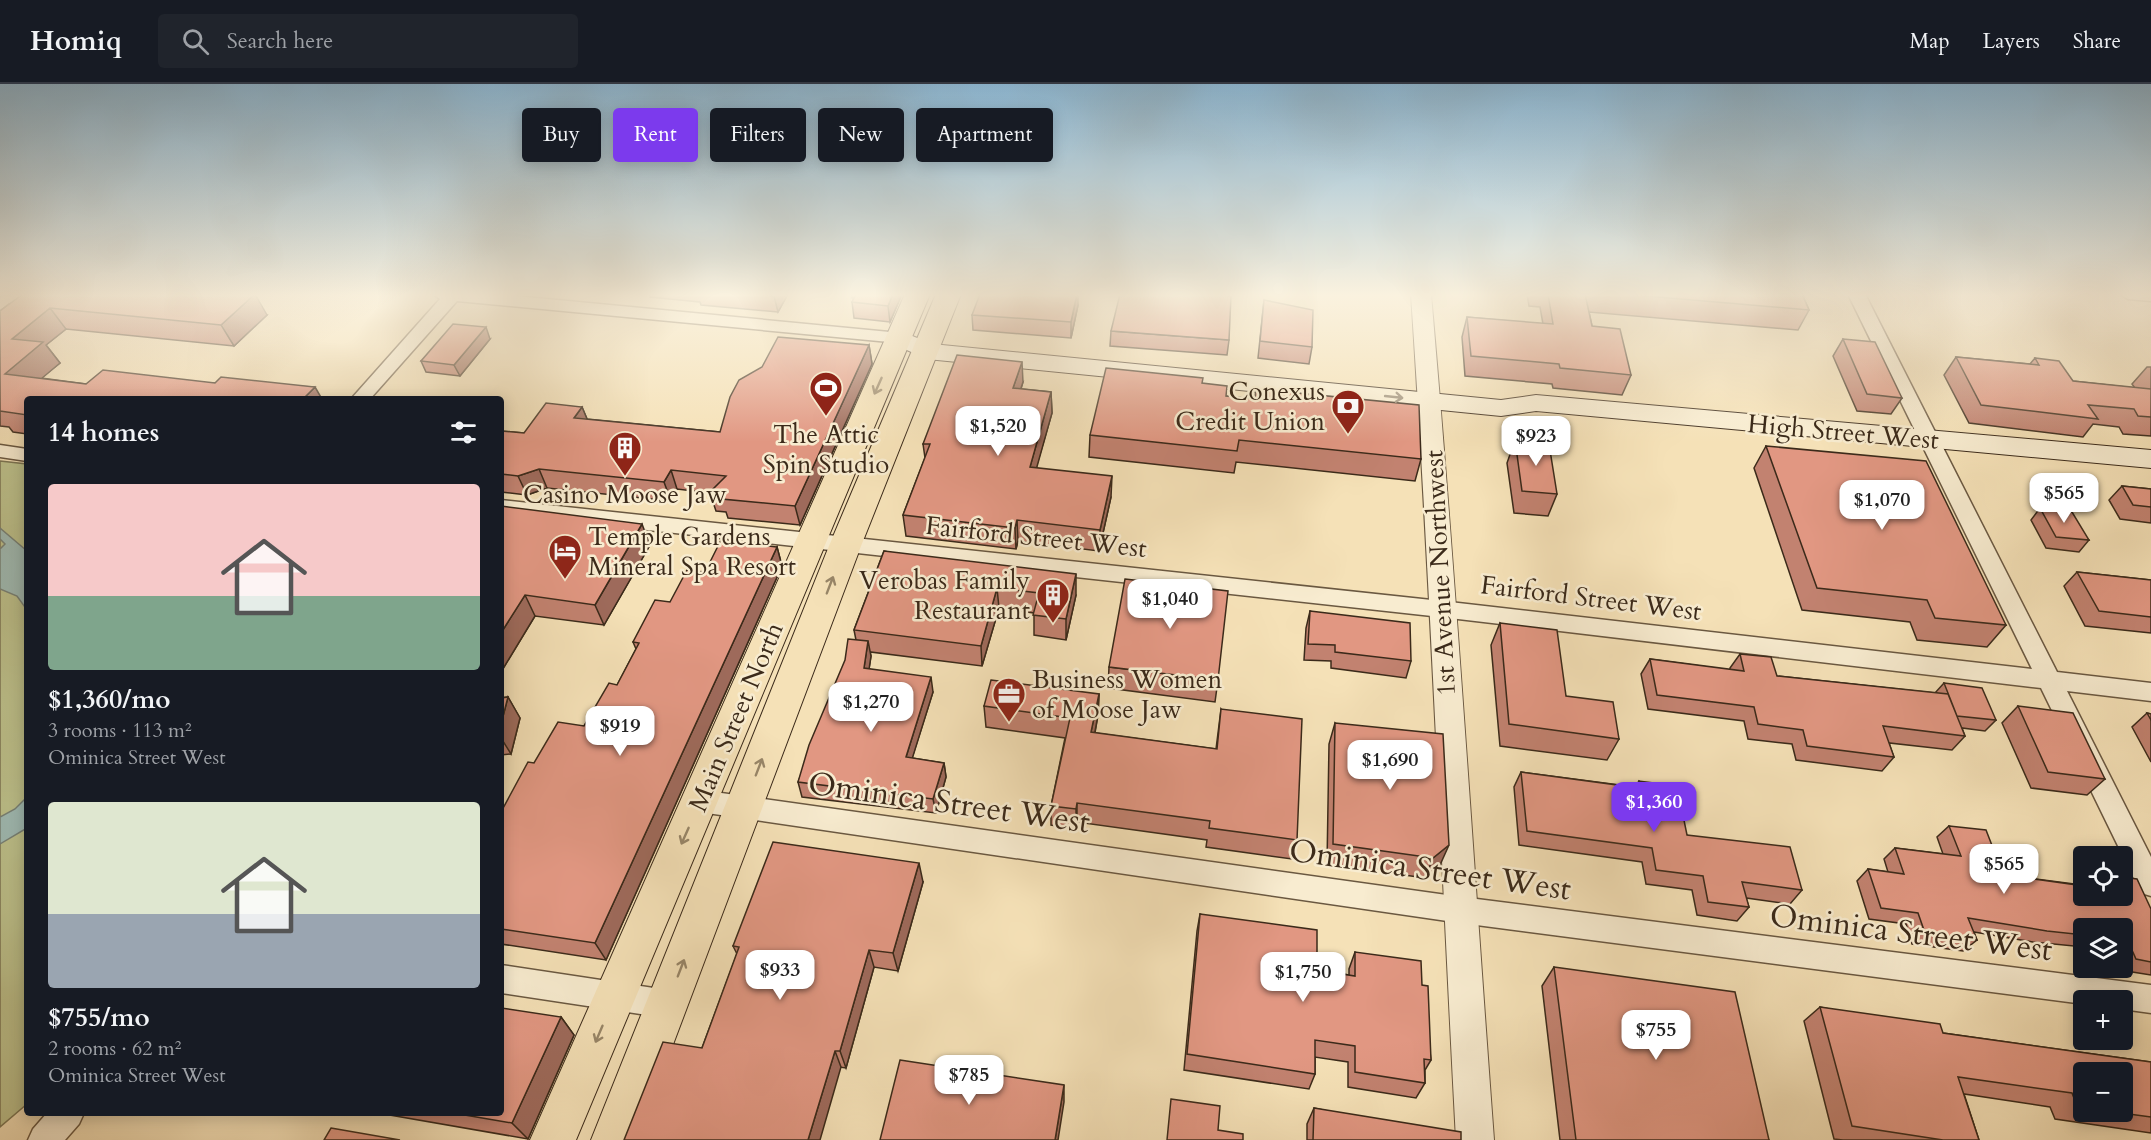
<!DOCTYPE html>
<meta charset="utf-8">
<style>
:root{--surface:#171b24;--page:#20242c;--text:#f1f3f6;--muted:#9ea1a6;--line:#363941;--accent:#7c3aed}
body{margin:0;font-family:Cardo,serif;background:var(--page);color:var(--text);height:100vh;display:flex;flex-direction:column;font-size:22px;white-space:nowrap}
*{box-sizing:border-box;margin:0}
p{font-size:20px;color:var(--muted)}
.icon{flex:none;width:33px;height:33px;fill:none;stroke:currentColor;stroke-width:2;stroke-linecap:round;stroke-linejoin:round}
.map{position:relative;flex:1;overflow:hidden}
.sheet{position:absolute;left:24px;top:312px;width:480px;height:720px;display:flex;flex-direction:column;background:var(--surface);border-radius:6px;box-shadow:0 3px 15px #0003}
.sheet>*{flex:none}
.hud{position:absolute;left:522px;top:24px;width:570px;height:54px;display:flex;gap:12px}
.buttons{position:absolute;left:2073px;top:762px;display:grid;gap:12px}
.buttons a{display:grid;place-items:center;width:60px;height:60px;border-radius:6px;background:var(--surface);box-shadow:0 3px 15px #0003;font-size:30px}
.price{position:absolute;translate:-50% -51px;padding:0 14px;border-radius:12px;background:#fff;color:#222;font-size:20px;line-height:39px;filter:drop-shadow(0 2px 3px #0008)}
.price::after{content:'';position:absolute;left:50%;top:36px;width:18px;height:14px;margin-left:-9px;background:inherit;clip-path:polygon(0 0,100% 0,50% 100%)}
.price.active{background:var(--accent);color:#fff}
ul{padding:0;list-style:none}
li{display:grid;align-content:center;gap:12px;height:318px;padding:0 24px}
li span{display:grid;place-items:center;height:186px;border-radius:6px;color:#555}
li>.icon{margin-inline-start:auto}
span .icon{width:108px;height:108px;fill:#fffc;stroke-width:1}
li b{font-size:26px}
h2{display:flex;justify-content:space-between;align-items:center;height:72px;padding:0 24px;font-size:26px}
.pill{padding:0 21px;border-radius:6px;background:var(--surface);box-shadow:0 3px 15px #0003;font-size:21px;line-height:54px}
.pill.active{background:var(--accent);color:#fff}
header{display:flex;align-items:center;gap:36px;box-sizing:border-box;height:84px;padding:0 30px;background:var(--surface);border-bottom:2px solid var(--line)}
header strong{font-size:28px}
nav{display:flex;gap:33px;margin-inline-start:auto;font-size:21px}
.search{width:420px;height:54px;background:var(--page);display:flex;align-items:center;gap:15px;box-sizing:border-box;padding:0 21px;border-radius:6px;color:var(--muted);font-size:22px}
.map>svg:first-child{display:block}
</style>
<header>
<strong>Homiq</strong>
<div class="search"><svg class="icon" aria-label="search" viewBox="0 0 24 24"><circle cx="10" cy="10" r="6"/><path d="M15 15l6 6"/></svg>Search here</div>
<nav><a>Map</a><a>Layers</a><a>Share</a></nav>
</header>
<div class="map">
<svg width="2151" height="1056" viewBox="0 0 2151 1056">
<rect width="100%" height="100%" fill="#f5e1b7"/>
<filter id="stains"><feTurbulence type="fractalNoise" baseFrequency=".00333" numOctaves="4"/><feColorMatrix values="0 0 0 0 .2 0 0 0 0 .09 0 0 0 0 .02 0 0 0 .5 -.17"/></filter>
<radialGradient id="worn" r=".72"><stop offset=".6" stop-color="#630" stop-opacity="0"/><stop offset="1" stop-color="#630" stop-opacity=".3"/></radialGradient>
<path fill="#bdc28d" stroke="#7c7654" stroke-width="1.5" d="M0,377L27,380V1020L0,1043Z"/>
<path fill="#9fbcb6" stroke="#778278" stroke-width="1.5" d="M0,444L27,467V526L17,512L0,505V465L5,460L0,455Z
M27,713V744L0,760V733L15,725Z"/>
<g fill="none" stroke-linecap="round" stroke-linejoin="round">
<g stroke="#6a5841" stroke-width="3">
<path id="minor" d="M5,210H24L6,226L0,227V214Z
M433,210H496L900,249L906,250L909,254L906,258L900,259L457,217L370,315H351L440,215Z
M1848,210H1865L2057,588L2151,599V617L2067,607L2151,773V812L2141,809L2041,604L1441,533L501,430V416L1441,517L2032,585Z
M2120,210H2151V217L2128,215Z
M0,361L27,365V377L0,373Z
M700,706L1461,813L2151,901V929L2122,925V916H2084V920L1461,839L700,728L691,725L687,717L691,709Z
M501,881L667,906L677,910L682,920L677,930L667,934L501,909Z
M47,1029H84L79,1040L65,1056H28L33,1045Z"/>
</g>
<g stroke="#6a5841" stroke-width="2">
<path id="tertiary" d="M1411,210H1431C1456,492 1473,774 1494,1056H1456C1441,774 1430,492 1411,210Z"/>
</g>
<g stroke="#3b2a1a" stroke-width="2">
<path id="secondary" d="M900,247L932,260L1501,316L1536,311L2151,366V384L1536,327L1501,332L927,275L891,259L888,254L891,249Z"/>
</g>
<g stroke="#3b2a1a" stroke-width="2">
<path id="primary" d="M905,210H930L576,1056H530Z
M936,210H961L861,462L637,1056H591L829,462Z"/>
</g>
<use href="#minor" fill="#f8ecd0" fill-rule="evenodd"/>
<use href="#tertiary" fill="#f8ecd0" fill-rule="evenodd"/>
<use href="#secondary" fill="#f8ecd0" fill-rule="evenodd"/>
<use href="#primary" fill="#f5e1b7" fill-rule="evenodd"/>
</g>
<path fill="#c28270" stroke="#3b2a1a" stroke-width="1.5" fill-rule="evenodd" d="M649,210H788L778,228L701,221L700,218L650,213Z
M851,210H902L890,238L854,234L852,218L854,214H852Z
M1527,210H1802L1809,226L1798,246L1589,228L1592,242L1631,291L1622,311L1553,304L1552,300L1465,292L1462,253L1467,233L1543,240L1540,223L1529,222Z
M1264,216L1312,263L1309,280L1258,274Z
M9,220L267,231L234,262L66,245L46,261L60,279L41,294L86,300L215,299L315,303L27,315V350L13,348L9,343L0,342V227Z
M1078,221L1071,254L973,246L972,231Z
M1111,247L1229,256L1227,271L1110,262Z
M490,255L460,292L426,288L421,277Z
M1843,255L1902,314L1891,330L1857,327L1833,272Z
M869,261L872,280L800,441L728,434L726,428L716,427L710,409L677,405L671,417L547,404L527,411L501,408V347L524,349L582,323L587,335L720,348Z
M1956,273L2030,280L2035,274L2073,297L2135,304L2132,300L2147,283H2151V352L2123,350L2119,343L2093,340L2083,353L1969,339L1944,291Z
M1023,298L1021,305L1051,308L1052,329L1036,384L1111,413L1099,467L1018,457L1016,465L906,452L903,431L925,374L923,360Z
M1202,299L1226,312L1255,315L1256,305L1421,375L1415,397L1236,378L1234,389L1089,373L1090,351Z
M1515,356L1557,410L1548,432L1514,429L1507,379Z
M1766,362L2006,541L1987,563L1917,556L1910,538L1802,526L1754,384Z
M2122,402L2151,405V439L2120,435L2109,416Z
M501,422L650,461L604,541L535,532L501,588Z
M2040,424L2089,456L2079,468L2046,464L2031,436Z
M777,463L782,482L606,876L501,860V728L534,679L584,642L617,601L636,565L633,558L670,518L705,488Z
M884,467L1076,511L1066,556L1034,551V529L999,524L982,582L870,568L871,572L869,585L933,608L912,674L944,679L946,693L936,729L802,713L798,698L856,556L854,546Z
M2077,488L2151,496V549L2085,542L2064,502Z
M1310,527L1411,577L1406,594L1331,584V577L1304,576L1306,544Z
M1500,539L1566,612L1619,655L1607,676L1500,662L1491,561Z
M1740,570L1777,592L1935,609L1944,599L1996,636L1985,647L1962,644L1965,652L1952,666L1889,659L1894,673L1882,687L1796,676L1792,660L1748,655L1744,637L1648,625L1641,590L1650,575L1730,586V584Z
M1109,583L1218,596L1215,618L1108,604Z
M1099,610L1098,631L1095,649L1216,665L1221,625L1297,756L1292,775L1206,763L1207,756L1077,738L1076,745L1051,741V722L1065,654L986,643L984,622Z
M508,613L520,634L511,670L501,671V614Z
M2018,622L2105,695L2087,711L2031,704L2002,639Z
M2147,629L2151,630V678L2132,643Z
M1335,639L1440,781L1425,794L1327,780L1329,660Z
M1521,688L1635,703L1639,697L1687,751L1802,806L1790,820L1746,814L1749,823L1737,837L1697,831L1692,806L1646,800L1642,778L1519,761L1514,703Z
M1949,742L1993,764L2020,793L2082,801V800L2084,799V812L2151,825V891L2120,886L2119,884H2122V844H2084V863L2033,858L1974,848L1977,856L1963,867L1912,860L1906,840L1869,835L1857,797L1868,785L1888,788L1884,775L1895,764L1943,770L1937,753Z
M923,798L898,887L874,883L846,984L702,964L737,870L733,862Z
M1200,830L1317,886L1349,891V885L1355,868L1422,901L1431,976L1425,986V999L1416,1014L1348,1003V978L1315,973V990L1309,1005L1184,986L1197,847Z
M1554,883L1769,1056H1560L1542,902Z
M1820,923L1943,949L2151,978V1049L2055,1035L2050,1023L1964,1010L1979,1056H1843L1834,1055L1804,937ZM2084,988L2122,1028H2084Z
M561,933L574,951L528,1055L378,1029H501Z
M1314,1024L1461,1056H1307V1040Z"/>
<path fill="#9e6a5b" stroke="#3b2a1a" stroke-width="1.5" d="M255,210L267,231L234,262L221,241Z
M775,210H788L778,228L774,212Z
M893,210H902L890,238L888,222Z
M1077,210H1078V221L1071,254V238Z
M50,224L66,245L46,261L60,279L22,311L5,290L12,255Z
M486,243L490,255L460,292L454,281Z
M869,261L872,280L800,441L795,422Z
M1022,278L1023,298L1014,325L1013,304Z
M315,303L322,315H303Z
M1051,308L1052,329L1031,404L1030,383Z
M582,323L590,342L574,334Z
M539,385L547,404L527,411L518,392Z
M671,386L677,405L671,417L664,398Z
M1112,392L1111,413L1099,467L1100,446Z
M1017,436L1018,457L1016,465L1015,444Z
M642,440L650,461L604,541L595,521Z
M777,463L782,482L606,876L595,859Z
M1076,490V511L1066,556V535Z
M997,504L999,524L982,582L981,562Z
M525,511L535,532L501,588V549Z
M868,557L871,572L867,599L864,584Z
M931,593L933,608L908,688L906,673Z
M1099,610L1098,631L1091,669V648Z
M508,613L520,634L511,670L501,654V640Z
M944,679L946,693L936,729L933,715Z
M1077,719V738L1076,745V725Z
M1449,761L1440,781L1425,794L1433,774Z
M919,779L923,798L898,887L893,869Z
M869,866L874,883L846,984L840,967Z
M561,933L574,951L528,1055L512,1039Z
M835,967L841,983L820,1056H808Z
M1064,1001V1018L1058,1056H1055Z"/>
<path fill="#e19782" stroke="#3b2a1a" stroke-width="1.5" d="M23,210H255L221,241L50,224L12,255L43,258L5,290L86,300L103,286L215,299L221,293L315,303L303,315H27V331L0,327V227Z
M758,210H775L774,212Z
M856,210H893L888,222L852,218Z
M980,210H1077L1071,238L972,231Z
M1120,210H1213L1231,212L1229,256L1111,247Z
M1548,210H1585L1592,242L1620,245L1631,291L1560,284L1559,280L1471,272L1467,233L1553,240Z
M1623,210H1802L1809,226Z
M1264,216L1313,226L1312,263L1260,257Z
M453,240L486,243L454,281L421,277Z
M778,253L869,261L795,422L722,415L725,410L710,408L726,392L671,386L664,398L539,385L518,392L501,390V347L524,349L546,319L582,323L574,334L720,348L730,313L739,296L762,283Z
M1843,255L1875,258L1902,314L1867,310Z
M957,271L1022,278L1013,304L1051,308L1030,383L1112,392L1100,446L1017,436L1015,444L903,431L930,360H923Z
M1956,273L2039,281L2035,274L2059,277L2073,297L2151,305V333L2138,332L2134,325L2088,321L2098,335L1981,321Z
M1106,284L1203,294L1202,299L1227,302L1226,312L1255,315L1256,305L1419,321L1421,375L1239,356L1237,367L1090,351Z
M1515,356L1549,360L1557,410L1522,407Z
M1766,362L1926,377L2006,541L1935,534L1927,516L1817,504Z
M2122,402L2151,405V423L2133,421Z
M501,422L642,440L595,521L525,511L501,549Z
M2040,424L2072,428L2089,456L2056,453Z
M721,456L777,463L595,859L501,845V728L528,678L534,679L558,638L584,642L609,599L617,601L639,559L633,558L655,516L670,518L687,486L705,488Z
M884,467L1076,490L1066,535L1033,531L1039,509L997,504L981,562L854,546Z
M2077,488L2151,496V533L2099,527Z
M1125,495L1228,507L1218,596L1109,583Z
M1310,527L1410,539L1411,577L1335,568V561L1308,560Z
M1500,539L1557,546L1566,612L1613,618L1619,655L1509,640Z
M848,555L868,557L864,584L931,593L906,673L944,679L933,715L798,698L809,661L845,576Z
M1740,570L1771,573L1777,592L1948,610L1965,652L1883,642L1894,673L1807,662L1803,646L1758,640L1754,623L1657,611L1650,575L1744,587Z
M991,596L1099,610L1091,648L1217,665L1221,625L1302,635L1297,756L1209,744L1210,737L1077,719L1076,725L1051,722L1070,634L984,622Z
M1944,599L1982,604L1996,636L1957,632Z
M508,613L501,640V614Z
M2018,622L2073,629L2105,695L2048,688Z
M2147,629L2151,630V636Z
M1335,639L1443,650L1449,761L1433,774L1333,760Z
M1521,688L1640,704L1639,697L1677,702L1687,751L1790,763L1802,806L1742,798L1749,823L1708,818L1703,792L1656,786L1652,764L1527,747Z
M1949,742L1986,746L1993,764L2008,766L2020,793L2084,802V812H2122V793L2137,795L2151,825V878L2136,875L2127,855H2122V844H2084V851L2047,847L1968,834L1977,856L1925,849L1918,829L1881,824L1868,785L1904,790L1895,764L1961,772Z
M773,758L919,779L893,869L869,866L840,967H835L808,1056H624L663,958L702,964L739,863L733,862Z
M1200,830L1317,846V886L1355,892V868L1421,877L1422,901L1428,902L1431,976L1424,975L1425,999L1355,988V962L1315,956V990L1187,970Z
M1554,883L1735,908L1769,1056H1576Z
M1820,923L1940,940L1943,949L2151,978V1033L2114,1028H2122V988H2084V1023L2077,1022L2072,1009L1958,993L1979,1056H1943L1852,1042Z
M501,924L561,933L512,1039L453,1029H501Z
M900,976L1064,1001L1055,1056H880Z
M1171,1015L1220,1022L1218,1046L1243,1050V1056H1167Z
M1314,1024L1461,1048V1056H1313Z
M331,1044L400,1056H324Z"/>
<defs><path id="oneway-shaft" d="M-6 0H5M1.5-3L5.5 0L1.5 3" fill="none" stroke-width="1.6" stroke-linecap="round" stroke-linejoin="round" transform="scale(1.5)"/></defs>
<g stroke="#988668">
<use href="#oneway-shaft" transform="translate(878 302) rotate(114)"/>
<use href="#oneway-shaft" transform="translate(830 501) rotate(-69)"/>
<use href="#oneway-shaft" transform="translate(759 683) rotate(-69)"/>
<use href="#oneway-shaft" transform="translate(685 752) rotate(114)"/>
<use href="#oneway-shaft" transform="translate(681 884) rotate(-69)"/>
<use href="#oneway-shaft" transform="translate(599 950) rotate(113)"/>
</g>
<use stroke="#9a8b75" href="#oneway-shaft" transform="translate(1394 313) rotate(6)"/>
<linearGradient id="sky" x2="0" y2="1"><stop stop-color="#8bb7d4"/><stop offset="0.59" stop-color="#faf2df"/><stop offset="1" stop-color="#faf2df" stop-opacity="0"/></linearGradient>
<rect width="2151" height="358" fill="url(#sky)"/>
<defs>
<g id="stadium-pin" transform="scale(1.725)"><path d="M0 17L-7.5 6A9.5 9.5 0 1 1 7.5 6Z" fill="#8f2418" stroke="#f8ecd0"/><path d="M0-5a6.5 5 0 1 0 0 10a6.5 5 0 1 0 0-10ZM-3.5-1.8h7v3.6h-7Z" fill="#fff"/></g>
<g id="bank-pin" transform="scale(1.725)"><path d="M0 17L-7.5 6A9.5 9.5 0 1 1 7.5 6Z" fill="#8f2418" stroke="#f8ecd0"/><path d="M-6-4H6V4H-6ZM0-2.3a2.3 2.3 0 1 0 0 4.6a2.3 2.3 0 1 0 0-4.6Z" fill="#fff"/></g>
<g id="building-pin" transform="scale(1.725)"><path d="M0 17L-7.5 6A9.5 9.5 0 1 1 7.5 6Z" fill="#8f2418" stroke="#f8ecd0"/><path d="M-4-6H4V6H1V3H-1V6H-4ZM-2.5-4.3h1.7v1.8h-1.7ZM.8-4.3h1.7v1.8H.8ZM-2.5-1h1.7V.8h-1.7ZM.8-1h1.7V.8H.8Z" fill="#fff"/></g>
<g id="hotel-pin" transform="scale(1.725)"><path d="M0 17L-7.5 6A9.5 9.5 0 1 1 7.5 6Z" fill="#8f2418" stroke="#f8ecd0"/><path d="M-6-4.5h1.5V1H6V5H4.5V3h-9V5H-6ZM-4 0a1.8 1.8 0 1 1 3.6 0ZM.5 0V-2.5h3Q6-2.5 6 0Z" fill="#fff"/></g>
<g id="office-pin" transform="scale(1.725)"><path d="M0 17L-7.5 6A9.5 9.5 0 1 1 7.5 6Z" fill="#8f2418" stroke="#f8ecd0"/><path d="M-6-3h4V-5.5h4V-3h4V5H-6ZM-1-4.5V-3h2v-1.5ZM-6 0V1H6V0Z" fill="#fff"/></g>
</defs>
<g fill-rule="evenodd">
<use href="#stadium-pin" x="826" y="304"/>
<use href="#bank-pin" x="1348" y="322"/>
<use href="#building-pin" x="625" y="364"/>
<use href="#hotel-pin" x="565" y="467"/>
<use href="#building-pin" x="1053" y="511"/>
<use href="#office-pin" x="1009" y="610"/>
</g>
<g text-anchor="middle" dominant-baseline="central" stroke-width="5" stroke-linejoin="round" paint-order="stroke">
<g font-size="26" fill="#3b2a1a" stroke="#f8ecd0" text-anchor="end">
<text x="1325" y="307">Conexus<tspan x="1325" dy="30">Credit Union</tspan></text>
<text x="826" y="350" text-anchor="middle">The Attic<tspan x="826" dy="30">Spin Studio</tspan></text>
<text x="625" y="410" text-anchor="middle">Casino Moose Jaw</text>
<text x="588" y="452" text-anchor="start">Temple Gardens<tspan x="588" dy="30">Mineral Spa Resort</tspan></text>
<text x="1030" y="496">Verobas Family<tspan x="1030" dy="30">Restaurant</tspan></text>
<text x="1032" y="595" text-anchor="start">Business Women<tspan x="1032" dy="30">of Moose Jaw</tspan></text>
</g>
<g font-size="26" fill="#3b2a1a" stroke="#f8ecd0">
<text transform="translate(1843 348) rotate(5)">High Street West</text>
<text transform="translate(1036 453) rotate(6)">Fairford Street West</text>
<text transform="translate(1440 489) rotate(-93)">1st Avenue Northwest</text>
<text transform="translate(1591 514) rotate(7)">Fairford Street West</text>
<text transform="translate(736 633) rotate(-67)">Main Street North</text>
</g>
<g font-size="32" fill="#3b2a1a" stroke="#f8ecd0">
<text transform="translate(949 719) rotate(8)">Ominica Street West</text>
<text transform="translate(1430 786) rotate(8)">Ominica Street West</text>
<text transform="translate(1911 849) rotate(7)">Ominica Street West</text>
</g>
</g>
<rect width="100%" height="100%" filter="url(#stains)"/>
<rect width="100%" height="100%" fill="url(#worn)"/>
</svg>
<div class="buttons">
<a><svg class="icon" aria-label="locate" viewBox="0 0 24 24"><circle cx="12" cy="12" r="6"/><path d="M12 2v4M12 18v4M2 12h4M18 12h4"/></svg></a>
<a><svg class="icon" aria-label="layers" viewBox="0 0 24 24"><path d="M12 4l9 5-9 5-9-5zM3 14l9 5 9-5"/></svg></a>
<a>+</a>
<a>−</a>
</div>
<b class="price" style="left:998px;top:373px">$1,520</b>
<b class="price" style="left:1536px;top:383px">$923</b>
<b class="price" style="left:2064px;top:440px">$565</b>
<b class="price" style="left:1882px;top:447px">$1,070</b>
<b class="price" style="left:1170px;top:546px">$1,040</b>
<b class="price" style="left:871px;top:649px">$1,270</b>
<b class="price" style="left:620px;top:673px">$919</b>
<b class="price" style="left:1390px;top:707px">$1,690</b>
<b class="price active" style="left:1654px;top:749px">$1,360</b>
<b class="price" style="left:2004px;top:811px">$565</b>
<b class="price" style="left:780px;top:917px">$933</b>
<b class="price" style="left:1303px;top:919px">$1,750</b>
<b class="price" style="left:1656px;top:977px">$755</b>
<b class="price" style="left:969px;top:1022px">$785</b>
<div class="hud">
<a class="pill">Buy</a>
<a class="pill active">Rent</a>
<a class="pill">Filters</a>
<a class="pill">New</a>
<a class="pill">Apartment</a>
</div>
<section class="sheet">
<h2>14 homes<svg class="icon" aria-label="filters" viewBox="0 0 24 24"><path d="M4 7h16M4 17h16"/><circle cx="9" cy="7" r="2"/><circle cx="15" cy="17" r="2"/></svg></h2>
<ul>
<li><span style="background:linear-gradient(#f6c9c9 60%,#7fa58c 0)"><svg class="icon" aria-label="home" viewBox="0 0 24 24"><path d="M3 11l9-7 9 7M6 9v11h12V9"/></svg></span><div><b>$1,360/mo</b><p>3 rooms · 113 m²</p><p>Ominica Street West</p></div></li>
<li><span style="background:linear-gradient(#dfe7d0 60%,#9aa5b1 0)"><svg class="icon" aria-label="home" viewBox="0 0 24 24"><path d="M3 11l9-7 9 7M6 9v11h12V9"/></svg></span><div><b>$755/mo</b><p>2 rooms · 62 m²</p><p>Ominica Street West</p></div></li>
</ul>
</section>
</div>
